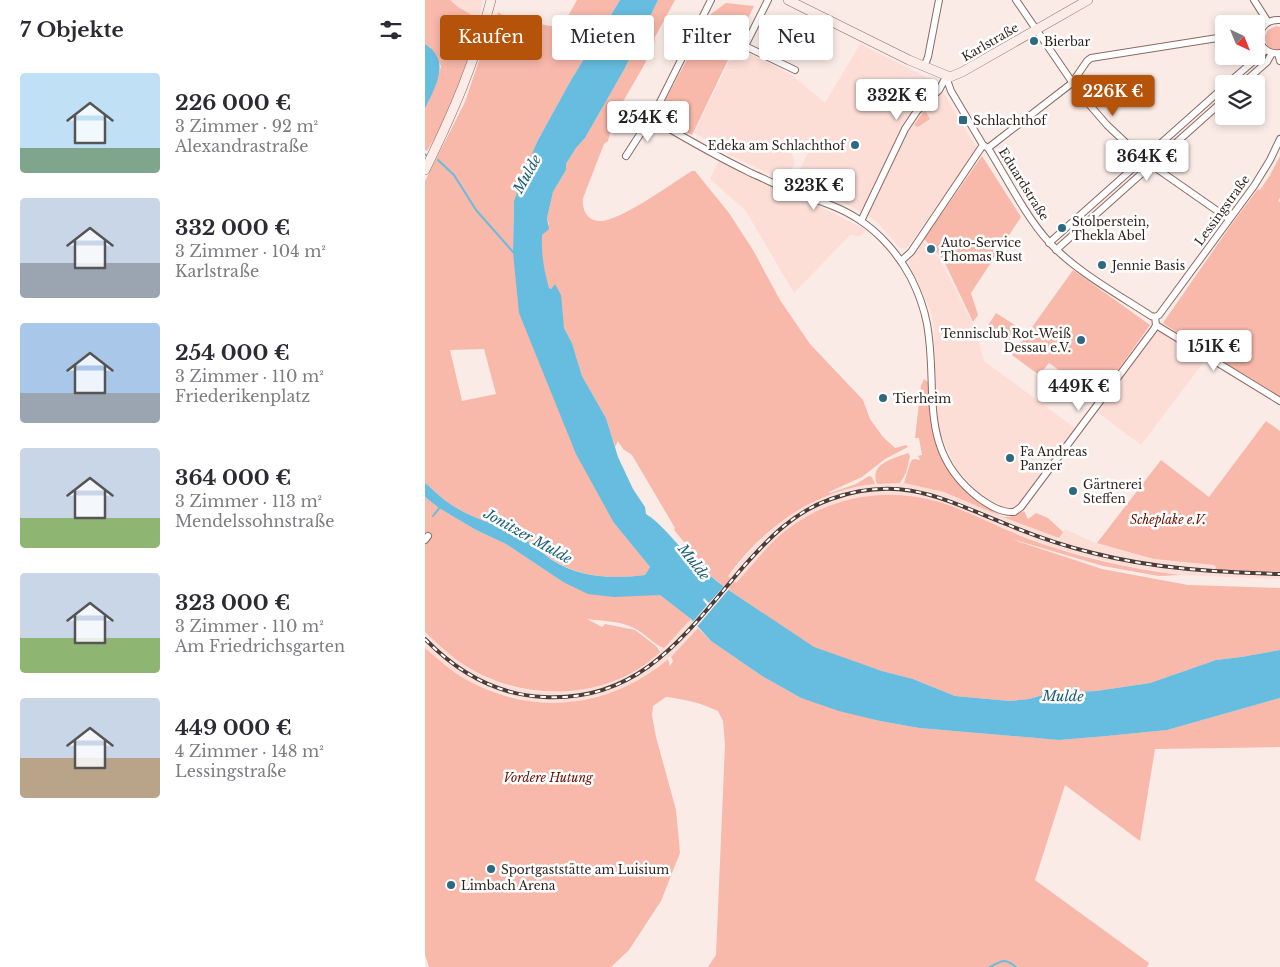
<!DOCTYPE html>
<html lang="de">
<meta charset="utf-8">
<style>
:root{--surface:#fff;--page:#f2f2f3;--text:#2b2b33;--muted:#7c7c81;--accent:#b45309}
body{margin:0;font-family:"Libre Baskerville",serif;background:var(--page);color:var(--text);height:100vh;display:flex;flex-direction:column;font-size:19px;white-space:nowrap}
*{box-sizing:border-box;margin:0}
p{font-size:16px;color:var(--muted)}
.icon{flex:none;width:28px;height:28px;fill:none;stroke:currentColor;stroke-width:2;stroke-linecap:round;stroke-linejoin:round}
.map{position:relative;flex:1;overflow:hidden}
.sheet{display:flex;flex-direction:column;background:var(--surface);width:425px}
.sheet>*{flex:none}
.top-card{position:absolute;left:15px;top:15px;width:475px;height:45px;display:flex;gap:10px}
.needle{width:32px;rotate:137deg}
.buttons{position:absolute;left:790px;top:15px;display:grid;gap:10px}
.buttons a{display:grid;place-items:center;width:50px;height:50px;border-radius:5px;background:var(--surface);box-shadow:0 2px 8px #0003;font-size:25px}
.price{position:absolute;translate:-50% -42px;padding:0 11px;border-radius:5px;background:#fff;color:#222;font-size:16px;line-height:32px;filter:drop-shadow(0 1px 2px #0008)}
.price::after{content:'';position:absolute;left:50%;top:30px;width:15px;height:11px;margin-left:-8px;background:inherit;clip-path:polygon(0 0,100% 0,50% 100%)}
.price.current{background:var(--accent);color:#fff}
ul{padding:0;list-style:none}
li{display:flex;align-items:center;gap:15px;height:125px;padding:0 20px}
li span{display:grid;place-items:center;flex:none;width:140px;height:100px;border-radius:5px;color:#555}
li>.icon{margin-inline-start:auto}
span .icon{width:60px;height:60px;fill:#fffc;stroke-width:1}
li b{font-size:21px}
h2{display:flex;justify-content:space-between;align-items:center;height:60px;padding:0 20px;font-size:21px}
.tag{padding:0 18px;border-radius:5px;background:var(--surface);box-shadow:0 2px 8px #0003;font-size:18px;line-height:45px}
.tag.current{background:var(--accent);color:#fff}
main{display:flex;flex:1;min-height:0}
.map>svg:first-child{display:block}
</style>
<main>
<section class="sheet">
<h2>7 Objekte<svg class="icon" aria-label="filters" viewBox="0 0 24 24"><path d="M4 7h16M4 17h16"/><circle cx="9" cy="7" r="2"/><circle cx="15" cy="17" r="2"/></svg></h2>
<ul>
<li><span style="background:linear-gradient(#bfe0f5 75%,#7fa58c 0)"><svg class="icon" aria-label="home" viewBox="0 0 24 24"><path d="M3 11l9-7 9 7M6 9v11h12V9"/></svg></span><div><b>226 000 €</b><p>3 Zimmer · 92 m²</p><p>Alexandrastraße</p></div></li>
<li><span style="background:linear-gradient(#c9d6e8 65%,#9aa5b1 0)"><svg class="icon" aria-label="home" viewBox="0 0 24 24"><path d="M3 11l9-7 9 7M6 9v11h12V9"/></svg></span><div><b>332 000 €</b><p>3 Zimmer · 104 m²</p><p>Karlstraße</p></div></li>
<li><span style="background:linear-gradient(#a9c7e8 70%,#9aa5b1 0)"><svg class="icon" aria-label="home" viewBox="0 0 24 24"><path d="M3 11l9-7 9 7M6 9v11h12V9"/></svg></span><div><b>254 000 €</b><p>3 Zimmer · 110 m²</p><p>Friederikenplatz</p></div></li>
<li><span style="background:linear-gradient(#c9d6e8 70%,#8fb573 0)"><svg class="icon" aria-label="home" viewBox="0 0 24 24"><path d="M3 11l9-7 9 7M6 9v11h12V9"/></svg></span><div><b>364 000 €</b><p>3 Zimmer · 113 m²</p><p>Mendelssohnstraße</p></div></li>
<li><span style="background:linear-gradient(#c9d6e8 65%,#8fb573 0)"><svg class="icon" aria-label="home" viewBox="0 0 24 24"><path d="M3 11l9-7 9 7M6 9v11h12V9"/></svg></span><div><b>323 000 €</b><p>3 Zimmer · 110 m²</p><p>Am Friedrichsgarten</p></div></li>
<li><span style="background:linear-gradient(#c9d6e8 60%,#b9a48a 0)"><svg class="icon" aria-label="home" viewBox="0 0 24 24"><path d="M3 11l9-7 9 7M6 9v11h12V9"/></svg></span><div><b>449 000 €</b><p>4 Zimmer · 148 m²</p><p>Lessingstraße</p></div></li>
</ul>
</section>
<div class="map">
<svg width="855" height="967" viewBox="0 0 855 967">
<rect width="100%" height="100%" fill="#fbebe7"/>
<path fill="#fcded7" d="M25,0H58L54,19L33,7Z
M435,44L509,81L520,95L552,149L482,248H475L456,226L444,216L397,192L369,182L385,148L368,141L363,152L367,154L370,163L363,176L359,178L347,175L302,154L304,151L269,133L311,47L367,75L400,103Z
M295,159L325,176L384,201L441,230L436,236L425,235L369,293L320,210L285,179Z
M498,241L516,261L550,328L559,361L650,428L592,507L584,509L555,495L531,469L518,440L513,426L511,413L509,331L506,312L483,261Z
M734,329L782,358L716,445L672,412Z
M479,483L519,492L578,517L634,538L640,529L668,542L737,560L855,565V579L755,575L692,564L630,548L574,527L531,509L499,498L478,495L444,496L412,503L380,517L366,527L338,552L252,651L216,680L195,690L148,702L104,701L62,689L42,680L23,668L0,648V632L24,654L42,667L62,678L84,686L106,691L125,692H147L192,680L227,659L258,628L332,543L361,518L393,499L425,488L452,484Z"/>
<path fill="#f8b8aa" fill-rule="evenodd" d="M0,0H25L33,7L54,19L51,30L52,31C39,73 25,114 2,151L0,150V109L12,81L16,66L5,47L0,44Z
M152,0H195L146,80L113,140L89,201L88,252L189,523L225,567L220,575C188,579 156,578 128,560C115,551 103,540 90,533C70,524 49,519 30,507C19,501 10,491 0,483V181L40,102L63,34L68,35L73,12L99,30L106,21C137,31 137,27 152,0ZM59,349L71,394L37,401L25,350Z
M233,0H250L230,37L229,45L218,67L189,117L183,141L179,144L158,198C157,209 161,220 174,221C193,223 249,182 267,171H270L304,213L328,250L355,300L385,344L438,400L445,419L458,437L470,448L481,445L483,447L460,459L437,477L404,492L405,493L431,484L444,476L447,477L450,484C389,490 338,528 303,576L311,583C325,568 337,552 352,538C396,498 457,485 514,502C544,511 572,527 601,538C651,557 702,568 755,575L734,576L678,566L583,538L677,569L763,585L855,588V650L816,657L791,660L725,683L671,691L625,693L604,699L585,701L530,696L488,679L457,671L389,648L305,591L272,565L276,562L249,530L250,528L207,455L198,449L193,441L190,447L181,418L157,376L147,343L139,328L130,284L126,289L124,288C120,275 112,248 117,235C118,231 122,227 124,224L122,218L128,192L141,170V164L151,148L160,138L200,68Z
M301,3L329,6L267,135L259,131L241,114L242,103L240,101L286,14Z
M851,26L855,27V49H847L843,47L839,38L843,30Z
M500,110L505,119L493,127L489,125Z
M557,156L596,217L546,293L553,315L548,322L518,259L499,239Z
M855,156V198L853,201L855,202V398L831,383L826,378L824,379L776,349L772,343L765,342L738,323L806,225L833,189L835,190L845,175Z
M648,270L725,325L673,398L624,363L614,375L587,355Z
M571,313L593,327L584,341L562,327Z
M499,379L503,382C505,433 513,474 558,504C564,508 574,517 581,517C588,517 593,513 599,511L603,519L611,513L623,518L638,532L634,538L578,517L519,492L479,483L486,461L489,459L495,460L493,456L497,455L494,438H490L496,386Z
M841,421L855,431V572L790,570L791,567L789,565L729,559L672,543L736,460L784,497Z
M483,453L485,456L481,473L475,483L452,484C444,463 468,459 483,453Z
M0,497L14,508L51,530L81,544L138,582L221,595H235L266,619L239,648C228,644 220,633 209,628C196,621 177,621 162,619L177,627L180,624L210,630L231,646L235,652C184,701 99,703 41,666C25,656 13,644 0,632Z
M273,628L286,641L337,676L376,698L455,721L494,728L634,740L682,736L742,730L855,698V747L730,749L715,841L640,785L610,880L724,963L722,967H283L291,955L300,745L298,721L293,711C276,703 259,699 241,697L228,706L227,715L231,737L251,810L255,853L236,901L204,950L186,967H4L0,955V648C13,659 27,672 42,680C109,717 186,708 243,659L245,666L248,661L246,657Z"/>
<path fill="#66bddf" d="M195,0H233L200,68L160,138L151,148L141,164V170L128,192L122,218L124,229L117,235C116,254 119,270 124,288L126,289L130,284L136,295L139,328L147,343L157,376L181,418L193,457L208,489L220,507L221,514C235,523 246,537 258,550C273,565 288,579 305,591L389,647L457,671L488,679L530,696L585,701L604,699L625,693L671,691L725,683L791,660L816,657L855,650V698L742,730L682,736L634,740L494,728L455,721L414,711L376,698L337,676L286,641L266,619L235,595L189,597L163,594L138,582L81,544L51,530L14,508L0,497V483C10,491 19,501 30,507C49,519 70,524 90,533C103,540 115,551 127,560C155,578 188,579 220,575L225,567L189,523L151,454L94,313L88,252L89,201L100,170L113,140L146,80Z
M0,44C27,61 10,87 0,109Z"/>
<path fill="#fbebe7" d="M300,585L305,588L270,629L266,624L282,605L278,600L279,598L284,603Z"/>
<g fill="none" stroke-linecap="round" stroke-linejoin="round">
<path stroke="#66bddf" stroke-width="2" d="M0,154L1,155
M13,160L29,175L51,210L88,252
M8,516L16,506
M565,967C578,960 579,958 591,967"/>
<g stroke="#8d6a62" stroke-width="8">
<path id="street" d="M343,0L320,46L370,70
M591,0L656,95L682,125L718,159L804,219
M829,0L843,22
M855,20C828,18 828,56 855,53
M853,54L855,61
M499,67L503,57L514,0
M521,77L526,91L558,145L563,148C581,177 601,217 624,242C649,270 694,295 726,316L730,317
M802,84L838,53L840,49
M817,84L842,62L847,53
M226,118C258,137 291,156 326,173C338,178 351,185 364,190C387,199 412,205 433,219C455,233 474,255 486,278C493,292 499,308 502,324C514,390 491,450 554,498C564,505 576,513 589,512L596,507L729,329L731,325L730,317
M563,148L647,83L662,61L666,58L799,37
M201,156L232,108L286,0
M436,221L480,129L492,111L514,90L521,77
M624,243L799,87
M631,250L799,100
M476,261L486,252L558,145
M730,317L734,315L829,186L845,160L855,139
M731,325L855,401
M0,540L3,536"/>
</g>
<g stroke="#8d6a62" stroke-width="10">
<path id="secondary" d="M363,0L484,60L525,77L537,72L663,0
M0,170C28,113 50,62 66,0"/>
</g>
<use href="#street" stroke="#fff" stroke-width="6"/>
<use href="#secondary" stroke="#fcece8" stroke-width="9"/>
<g stroke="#4a3c38" stroke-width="4">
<path id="rail" d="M0,639C32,672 72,695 119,697C217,702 262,632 319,566C344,538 369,512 406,499C476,474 518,499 581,524C610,536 639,546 668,553C730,569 792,572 855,574"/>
</g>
<use href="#rail" stroke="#fff" stroke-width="2" stroke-dasharray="5.5" stroke-linecap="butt"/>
</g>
<g fill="#2d6a81" stroke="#fff" stroke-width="2">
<circle cx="609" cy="41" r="5"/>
<rect x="533" y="115" width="10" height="10" rx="2.5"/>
<circle cx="430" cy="145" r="5"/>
<circle cx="637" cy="228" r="5"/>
<circle cx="506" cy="249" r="5"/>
<circle cx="677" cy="265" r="5"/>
<circle cx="656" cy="340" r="5"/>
<circle cx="458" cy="398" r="5"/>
<circle cx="585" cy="458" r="5"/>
<circle cx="648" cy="491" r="5"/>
<circle cx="66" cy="869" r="5"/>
<circle cx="26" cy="885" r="5"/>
</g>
<g text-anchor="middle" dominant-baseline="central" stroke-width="5" stroke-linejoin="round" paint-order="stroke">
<g font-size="12" fill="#2d1f1b" stroke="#fff" text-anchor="start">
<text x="619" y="41">Bierbar</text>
<text x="548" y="120">Schlachthof</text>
<text x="420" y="145" text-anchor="end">Edeka am Schlachthof</text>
<text x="647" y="221">Stolperstein,<tspan x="647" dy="14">Thekla Abel</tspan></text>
<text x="516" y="242">Auto-Service<tspan x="516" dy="14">Thomas Rust</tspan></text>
<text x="687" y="265">Jennie Basis</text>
<text x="646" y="333" text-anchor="end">Tennisclub Rot-Weiß<tspan x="646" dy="14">Dessau e.V.</tspan></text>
<text x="468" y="398">Tierheim</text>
<text x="595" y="451">Fa Andreas<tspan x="595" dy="14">Panzer</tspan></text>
<text x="658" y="484">Gärtnerei<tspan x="658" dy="14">Steffen</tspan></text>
<text x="76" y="869">Sportgaststätte am Luisium</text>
<text x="36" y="885">Limbach Arena</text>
</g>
<g font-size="12" fill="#2d1f1b" stroke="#fff">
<text transform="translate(565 42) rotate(-30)">Karlstraße</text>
<text transform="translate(599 184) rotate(58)">Eduardstraße</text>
<text transform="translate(797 210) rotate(-54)">Lessingstraße</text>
</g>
<g font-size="12" font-style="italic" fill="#6a0e00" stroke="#fff">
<text x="743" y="519">Scheplake e.V.</text>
<text x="123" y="777">Vordere Hutung</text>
</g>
<g font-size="14" font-style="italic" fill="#195e76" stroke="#fff">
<text transform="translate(102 174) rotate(-61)">Mulde</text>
<text transform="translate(103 536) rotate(29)">Jonitzer Mulde</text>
<text transform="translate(269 562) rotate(52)">Mulde</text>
<text transform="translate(638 696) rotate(1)">Mulde</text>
</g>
</g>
</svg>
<div class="buttons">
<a><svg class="needle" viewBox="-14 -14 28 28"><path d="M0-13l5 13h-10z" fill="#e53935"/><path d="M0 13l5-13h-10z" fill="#7c7c81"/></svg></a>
<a><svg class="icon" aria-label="layers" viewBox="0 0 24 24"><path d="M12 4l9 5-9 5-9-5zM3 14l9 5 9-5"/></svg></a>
</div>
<b class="price current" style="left:688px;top:117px">226K €</b>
<b class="price" style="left:472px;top:121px">332K €</b>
<b class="price" style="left:223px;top:143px">254K €</b>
<b class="price" style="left:722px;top:182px">364K €</b>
<b class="price" style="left:389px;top:211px">323K €</b>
<b class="price" style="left:789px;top:372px">151K €</b>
<b class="price" style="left:654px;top:412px">449K €</b>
<div class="top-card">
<a class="tag current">Kaufen</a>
<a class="tag">Mieten</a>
<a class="tag">Filter</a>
<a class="tag">Neu</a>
</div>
</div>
</main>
